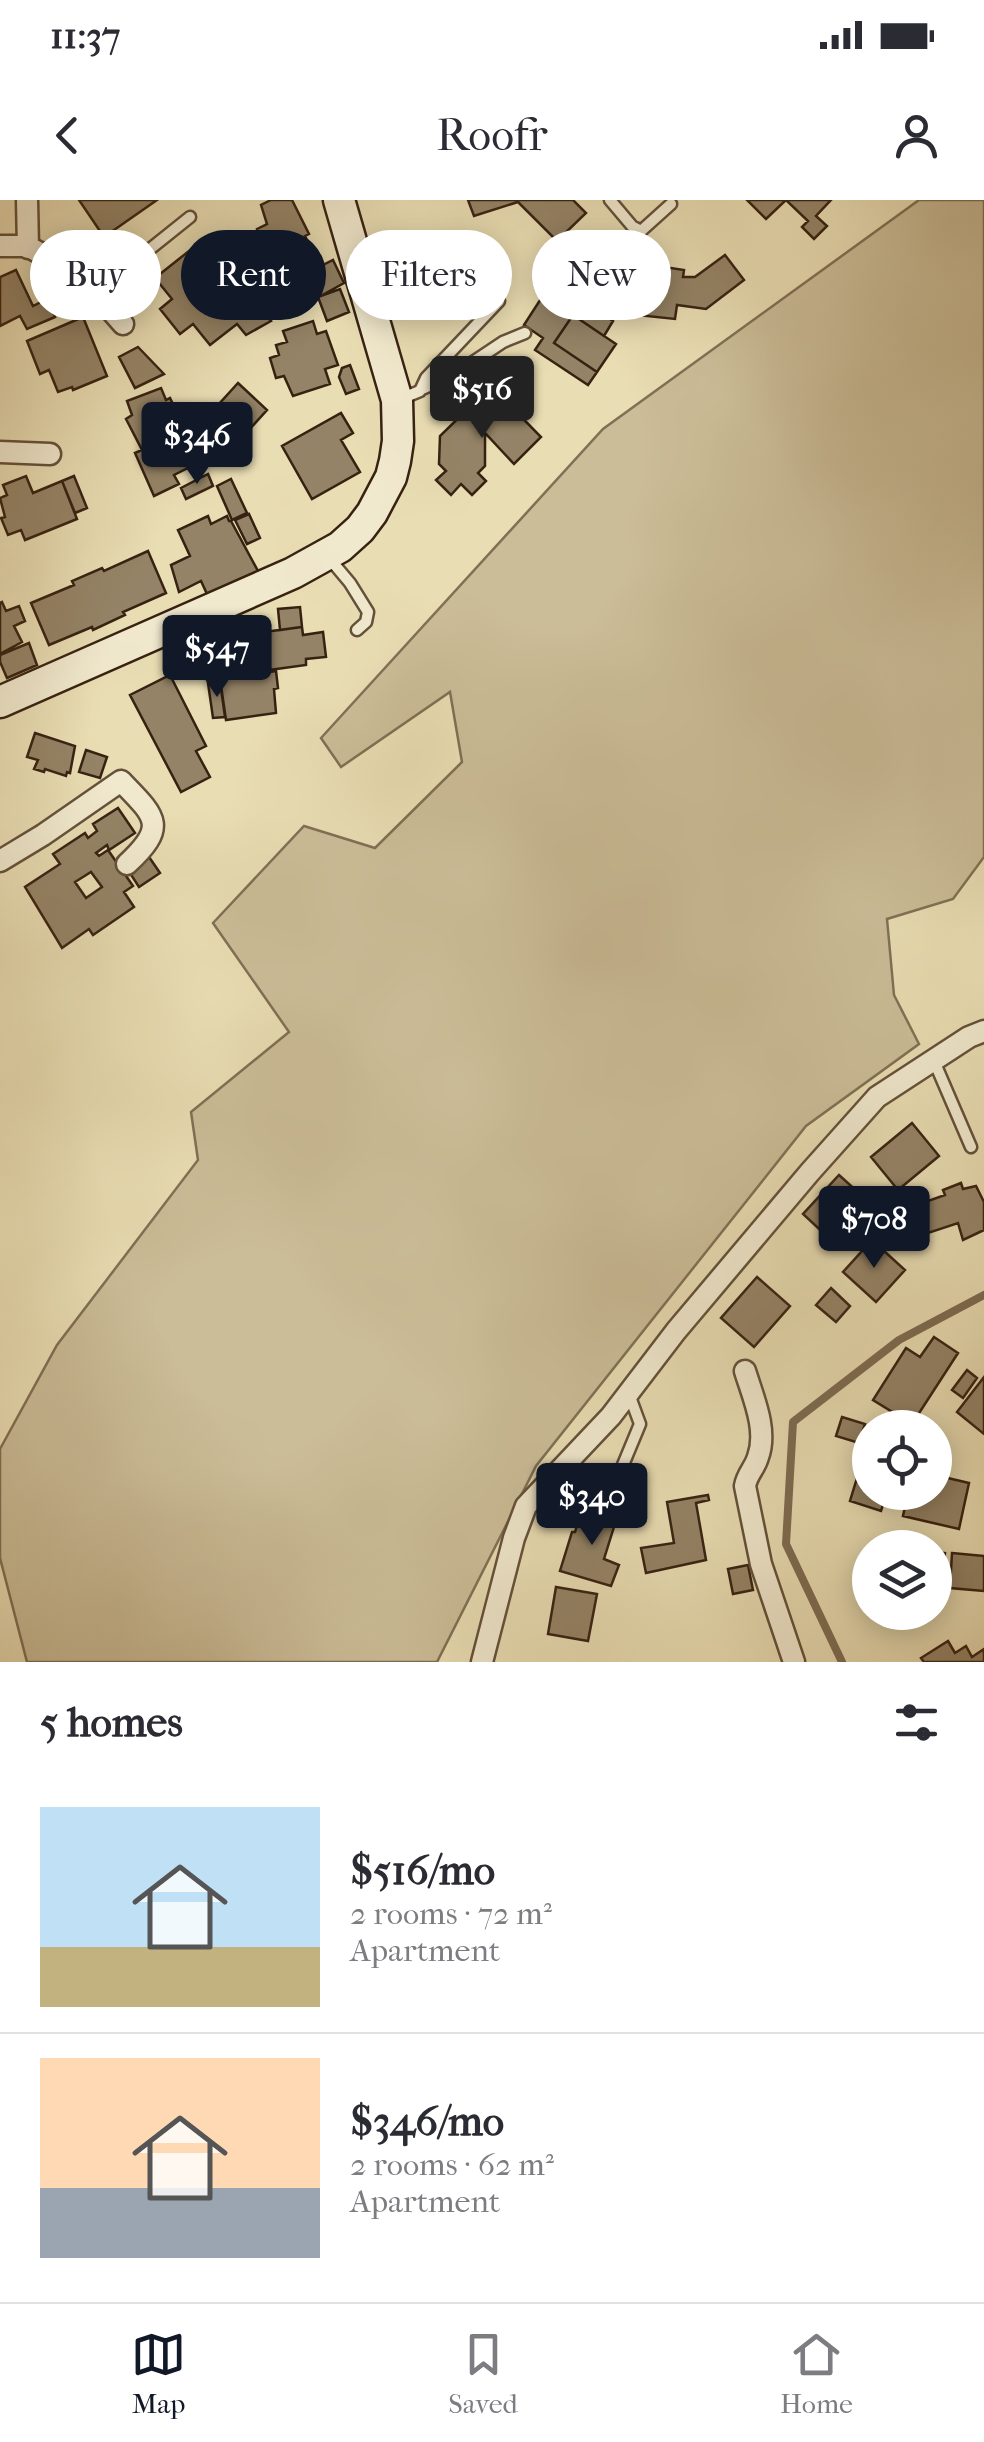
<!DOCTYPE html>
<meta charset="utf-8">
<style>
:root{--surface:#fff;--page:#f7f7f7;--text:#2b2b33;--muted:#7c7c81;--line:#e1e1e2;--accent:#111827}
body{margin:0;font-family:"IM FELL French Canon",serif;background:var(--page);color:var(--text);height:100vh;display:flex;flex-direction:column;font-size:38px;white-space:nowrap}
*{box-sizing:border-box;margin:0}
p{font-size:32px;color:var(--muted)}
.icon{flex:none;width:55px;height:55px;fill:none;stroke:currentColor;stroke-width:2;stroke-linecap:round;stroke-linejoin:round}
.map{position:relative;height:1462px;overflow:hidden}
.panel{display:flex;flex-direction:column;background:var(--surface);flex:1}
.panel>*{flex:none}
.top-card{position:absolute;left:30px;top:30px;width:925px;height:90px;display:flex;gap:20px}
.tools{position:absolute;left:852px;top:1210px;display:grid;gap:20px}
.tools a{display:grid;place-items:center;width:100px;height:100px;border-radius:50%;background:var(--surface);box-shadow:0 5px 25px #0003;font-size:50px}
.price{position:absolute;translate:-50% -85px;padding:0 22px;border-radius:10px;background:var(--accent);color:#fff;font-size:32px;line-height:65px;filter:drop-shadow(0 2px 5px #0008)}
.price::after{content:'';position:absolute;left:50%;top:60px;width:30px;height:22px;margin-left:-15px;background:inherit;clip-path:polygon(0 0,100% 0,50% 100%)}
.price.on{background:#222;color:#fff}
ul{padding:0;list-style:none}
li{display:flex;align-items:center;gap:30px;height:250px;padding:0 40px}
li+li{border-top:2px solid var(--line)}
li span{display:grid;place-items:center;flex:none;width:280px;height:200px;border-radius:0px;color:#555}
li>.icon{margin-inline-start:auto}
span .icon{width:120px;height:120px;fill:#fffc;stroke-width:1}
li b{font-size:42px}
h2{display:flex;justify-content:space-between;align-items:center;height:120px;padding:0 40px;font-size:42px}
.pill{padding:0 35px;border-radius:45px;background:var(--surface);box-shadow:0 5px 25px #0003;font-size:35px;line-height:90px}
.pill.on{background:var(--accent);color:#fff}
.status{display:flex;justify-content:space-between;align-items:center;height:70px;padding:0 50px;background:var(--surface);direction:ltr}
.status svg{height:28px;fill:currentColor}
header{display:flex;justify-content:space-between;align-items:center;height:130px;padding:0 40px;background:var(--surface);font-size:45px;font-weight:600}
.tab-bar{display:flex;justify-content:space-around;align-items:center;height:140px;border-top:2px solid var(--line);background:var(--surface);font-size:28px;color:var(--muted)}
.tab-bar a{display:grid;justify-items:center;gap:5px}
.tab-bar .on{color:var(--accent)}
.map>svg:first-child{display:block}
</style>
<div class="status"><b>11:37</b><svg viewBox="0 0 49 12"><path d="M0 12V9h3v3zM5 12V6h3v6zM10 12V3h3v9zM15 12V0h3v12zM26 1h20v11H26zM47 4h2v5h-2z"/></svg></div>
<header><svg class="icon" aria-label="back" viewBox="0 0 24 24"><path d="M15 5l-7 7 7 7"/></svg>Roofr<svg class="icon" aria-label="person" viewBox="0 0 24 24"><circle cx="12" cy="8" r="4"/><path d="M4 21q1-7 8-7t8 7"/></svg></header>
<div class="map">
<svg width="984" height="1462" viewBox="0 0 984 1462">
<rect width="100%" height="100%" fill="#e9ddb3"/>
<filter id="stains"><feTurbulence type="fractalNoise" baseFrequency=".002" numOctaves="4"/><feColorMatrix values="0 0 0 0 .2 0 0 0 0 .09 0 0 0 0 .02 0 0 0 .5 -.17"/></filter>
<radialGradient id="worn" r=".72"><stop offset=".6" stop-color="#630" stop-opacity="0"/><stop offset="1" stop-color="#630" stop-opacity=".3"/></radialGradient>
<path fill="#cbbd98" stroke="#817055" stroke-width="2.5" d="M919,0H984V657L953,699L887,719L894,795L919,844L806,926L536,1266L437,1462H27L0,1358V1249L57,1145L198,960L191,912L289,832L213,723L304,626L375,648L462,562L450,492L341,567L321,538L603,229Z"/>
<g fill="none" stroke-linecap="round" stroke-linejoin="round">
<path stroke="#7d6c52" stroke-width="8" d="M842,1462L786,1344L793,1222L899,1140L984,1095"/>
</g>
<path fill="#948366" stroke="#372212" stroke-width="2.5" fill-rule="evenodd" d="M79,0H157L104,37Z
M271,0H292L309,34L305,36L307,40L271,62L257,29L267,24L261,5Z
M468,0H573L586,13L557,41L518,2L474,16Z
M747,0H786L766,19Z
M786,0H831L816,16L827,26L814,39L802,27L808,21Z
M440,38L475,93L443,113L424,83L416,88L402,62Z
M189,51L206,73L209,71L227,93L238,83L271,121L246,135L237,124L210,145L193,124L180,134L160,109L172,99L155,78Z
M613,53L665,60L664,67L684,70L683,77H695L725,55L744,80L706,109L677,105L675,119L637,115L642,93L607,88Z
M333,60L344,83L317,98L305,74Z
M16,70L33,106L47,99L55,117L27,129L20,116L0,126V77Z
M564,88L613,121L604,136L573,115L554,143L597,172L588,185L535,150L543,138L524,125L544,94L555,101Z
M340,89L349,112L327,121L318,97Z
M573,115L616,144L597,172L554,143Z
M83,117L107,176L73,190L72,187L58,192L49,170L40,174L27,141Z
M313,121L317,134L326,131L338,165L325,169L330,184L293,196L284,176L276,178L270,158L279,155L276,145L287,142L283,131Z
M138,147L164,174L135,188L119,157Z
M503,158L527,181L510,200L486,177Z
M350,165L359,189L346,194L339,177L342,168Z
M238,183L267,210L248,231L219,204Z
M491,186L541,237L514,264L485,233V266L478,273L486,281L472,295L461,284L451,295L436,280L446,271L439,264L440,236Z
M161,188L166,200L170,198L200,262L174,275L179,284L154,296L135,253L142,250L126,219L132,215L127,201Z
M341,213L353,233L341,240L360,272L312,299L282,246Z
M208,274L213,286L186,299L181,288Z
M26,276L33,293L62,281L77,319L25,340L21,330L8,335L1,318L5,317L0,298L7,295L3,285Z
M74,276L87,308L75,313L62,281Z
M231,279L247,313L232,320L217,286Z
M249,314L260,338L247,344L235,320Z
M208,316L211,324L227,316L229,321H231L258,371L207,394L201,381L179,392L171,365L190,356L178,330Z
M148,351L166,393L123,412L125,415L93,430L92,427L49,445L31,403L74,385L72,381L102,368L104,371Z
M2,402L6,411L19,406L25,421L14,426L22,442L0,454V403Z
M300,407L302,427L280,430L278,409Z
M302,427L303,435L323,432L326,457L306,459V465L269,470L266,449L259,450L258,440L266,439L264,432Z
M29,443L37,465L7,478L0,462V455Z
M276,471L278,488L274,489L276,513L226,520L220,479Z
M170,475L206,546L196,551L210,577L181,592L130,495Z
M220,481L225,517L213,518L208,483Z
M35,533L75,546L70,573L67,572L66,576L45,569L44,572L34,569L38,560L27,557Z
M86,550L107,557L100,578L79,572Z
M118,608L135,633L109,650L107,645L96,653L99,656L108,650L133,686L124,692L134,707L93,735L89,729L62,748L25,687L60,664L53,654L85,633L88,638L97,631L93,624ZM91,672L102,687L86,698L75,682Z
M147,654L160,673L139,687L126,667Z
M912,923L939,956L898,990L871,957Z
M839,975L870,1003L833,1042L803,1014Z
M961,983L963,989L976,986L984,1002V1030L963,1040L958,1023L919,1036L911,1007L945,995L943,990Z
M872,1040L905,1070L876,1102L843,1072Z
M757,1077L790,1106L754,1147L721,1118Z
M831,1088L850,1106L836,1122L816,1105Z
M934,1137L958,1153L912,1224L873,1200L906,1148L920,1157Z
M967,1170L977,1178L963,1198L952,1190Z
M984,1177V1234L957,1212Z
M842,1217L865,1224L859,1243L836,1236Z
M868,1242L870,1292H887L881,1311L850,1301Z
M935,1275L969,1283L959,1329L903,1316L908,1292H935Z
M708,1295L709,1300L696,1303L706,1360L646,1373L641,1348L674,1343L667,1302Z
M599,1309L618,1314L604,1359L619,1365L611,1386L560,1371L572,1332H575L580,1315Z
M935,1352L945,1353L939,1410L935,1409Z
M952,1353L984,1356V1391L950,1388Z
M748,1365L753,1390L733,1394L728,1369Z
M556,1387L597,1394L588,1441L548,1434Z
M948,1441L955,1453L966,1446L972,1457L984,1449V1462H924L921,1458Z"/>
<g fill="none" stroke-linecap="round" stroke-linejoin="round">
<g stroke="#64513a" stroke-width="15">
<path id="lane" d="M610,0L632,26L641,31L671,4
M95,93L190,17
M420,190L452,176L503,142L525,133
M398,200L420,191L426,178L499,101
M329,358L350,383L368,412L366,422L357,430
M934,861L971,947
M618,1277L640,1224L629,1194"/>
</g>
<g stroke="#64513a" stroke-width="25">
<path id="street" d="M27,0L28,48
M0,46H27L62,65L88,84L123,124
M0,252L50,254
M0,661L43,635L121,581C156,617 168,626 127,664
M745,1171C753,1197 768,1230 758,1257C755,1268 747,1274 745,1286L761,1364L794,1462
M482,1462L514,1338L526,1306L611,1216L676,1131L810,972L877,897L969,837L984,831"/>
</g>
<g stroke="#372212" stroke-width="35">
<path id="secondary" d="M0,502L293,373L340,347L360,329L372,313L391,277L395,261L398,241L397,200L339,0"/>
</g>
<use href="#lane" stroke="#f1e9ce" stroke-width="10"/>
<use href="#street" stroke="#f1e9ce" stroke-width="20"/>
<use href="#secondary" stroke="#f1e9ce" stroke-width="30"/>
</g>
<rect width="100%" height="100%" filter="url(#stains)"/>
<rect width="100%" height="100%" fill="url(#worn)"/>
</svg>
<div class="tools">
<a><svg class="icon" aria-label="locate" viewBox="0 0 24 24"><circle cx="12" cy="12" r="6"/><path d="M12 2v4M12 18v4M2 12h4M18 12h4"/></svg></a>
<a><svg class="icon" aria-label="layers" viewBox="0 0 24 24"><path d="M12 4l9 5-9 5-9-5zM3 14l9 5 9-5"/></svg></a>
</div>
<b class="price on" style="left:482px;top:241px">$516</b>
<b class="price" style="left:197px;top:287px">$346</b>
<b class="price" style="left:217px;top:500px">$547</b>
<b class="price" style="left:874px;top:1071px">$708</b>
<b class="price" style="left:592px;top:1348px">$340</b>
<div class="top-card">
<a class="pill">Buy</a>
<a class="pill on">Rent</a>
<a class="pill">Filters</a>
<a class="pill">New</a>
</div>
</div>
<section class="panel">
<h2>5 homes<svg class="icon" aria-label="filters" viewBox="0 0 24 24"><path d="M4 7h16M4 17h16"/><circle cx="9" cy="7" r="2"/><circle cx="15" cy="17" r="2"/></svg></h2>
<ul>
<li><span style="background:linear-gradient(#bfe0f5 70%,#c2b280 0)"><svg class="icon" aria-label="home" viewBox="0 0 24 24"><path d="M3 11l9-7 9 7M6 9v11h12V9"/></svg></span><div><b>$516/mo</b><p>2 rooms · 72 m²</p><p>Apartment</p></div></li>
<li><span style="background:linear-gradient(#ffd9b3 65%,#9aa5b1 0)"><svg class="icon" aria-label="home" viewBox="0 0 24 24"><path d="M3 11l9-7 9 7M6 9v11h12V9"/></svg></span><div><b>$346/mo</b><p>2 rooms · 62 m²</p><p>Apartment</p></div></li>
</ul>
</section>
<nav class="tab-bar">
<a class="on"><svg class="icon" aria-label="map" viewBox="0 0 24 24"><path d="M3 6l6-2 6 2 6-2v14l-6 2-6-2-6 2zM9 4v14M15 6v14"/></svg>Map</a>
<a><svg class="icon" aria-label="saved" viewBox="0 0 24 24"><path d="M7 4h10v16l-5-4-5 4z"/></svg>Saved</a>
<a><svg class="icon" aria-label="home" viewBox="0 0 24 24"><path d="M3 11l9-7 9 7M6 9v11h12V9"/></svg>Home</a>
</nav>
